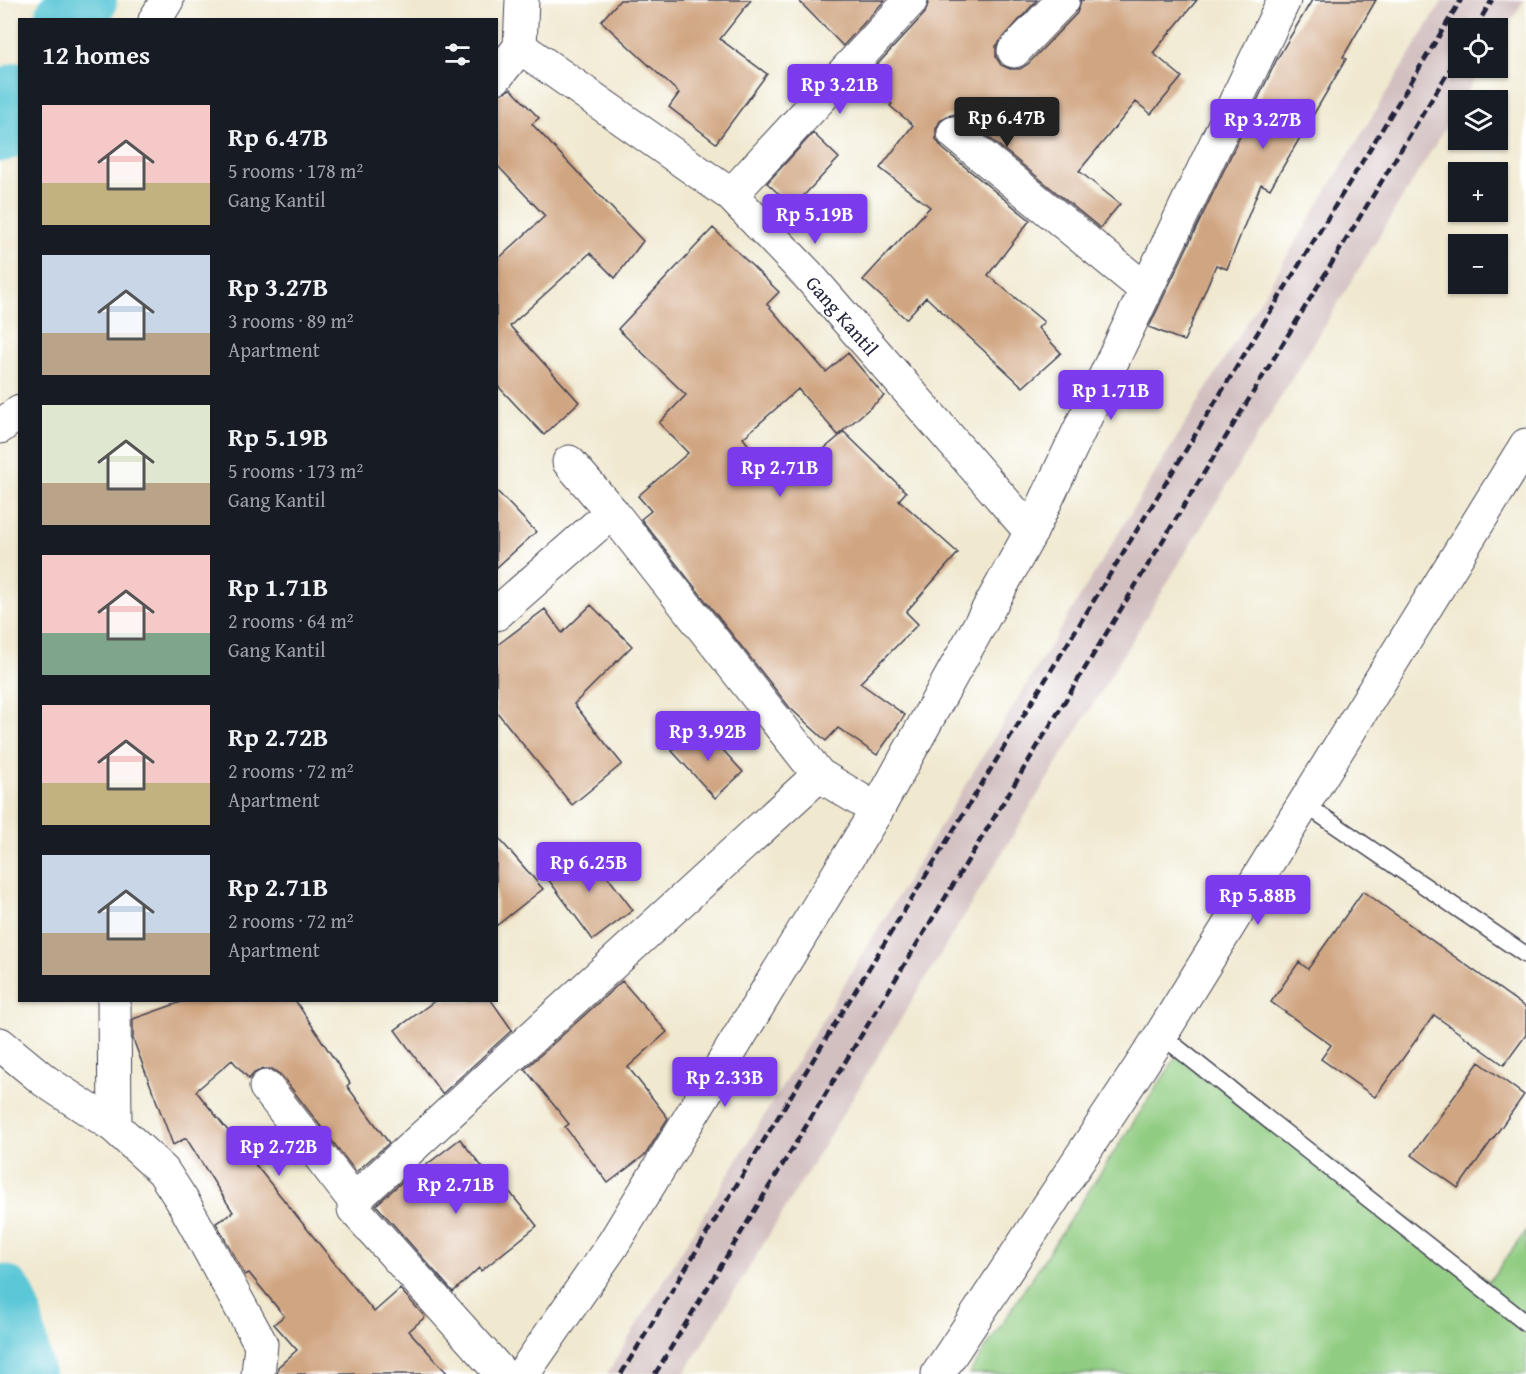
<!DOCTYPE html>
<meta charset="utf-8">
<style>
:root{--surface:#171b24;--page:#242831;--text:#f1f3f6;--muted:#9ea1a6;--accent:#7c3aed}
body{margin:0;font-family:"Gentium Book Plus",serif;background:var(--page);color:var(--text);height:100vh;display:flex;flex-direction:column;font-size:22px;white-space:nowrap}
*{box-sizing:border-box;margin:0}
p{font-size:20px;color:var(--muted)}
.icon{flex:none;width:33px;height:33px;fill:none;stroke:currentColor;stroke-width:2;stroke-linecap:round;stroke-linejoin:round}
.map{position:relative;flex:1;overflow:hidden}
.drawer{position:absolute;left:18px;top:18px;width:480px;height:984px;display:flex;flex-direction:column;background:var(--surface);border-radius:0px;box-shadow:0 2px 4px #0004}
.drawer>*{flex:none}
.tools{position:absolute;left:1448px;top:18px;display:grid;gap:12px}
.tools a{display:grid;place-items:center;width:60px;height:60px;border-radius:0px;background:var(--surface);box-shadow:0 2px 4px #0004;font-size:30px}
.price{position:absolute;translate:-50% -51px;padding:0 14px;border-radius:6px;background:var(--accent);color:#fff;font-size:20px;line-height:39px;filter:drop-shadow(0 2px 3px #0008)}
.price::after{content:'';position:absolute;left:50%;top:36px;width:18px;height:14px;margin-left:-9px;background:inherit;clip-path:polygon(0 0,100% 0,50% 100%)}
.price.selected{background:#222;color:#fff}
ul{padding:0;list-style:none}
li{display:flex;align-items:center;gap:18px;height:150px;padding:0 24px}
li span{display:grid;place-items:center;flex:none;width:168px;height:120px;border-radius:0px;color:#555}
li>.icon{margin-inline-start:auto}
span .icon{width:72px;height:72px;fill:#fffc;stroke-width:1}
li b{font-size:26px}
h2{display:flex;justify-content:space-between;align-items:center;height:72px;padding:0 24px;font-size:26px}
.map>svg:first-child{display:block}
</style>
<div class="map">
<svg width="1526" height="1374" viewBox="0 0 1526 1374">
<rect width="100%" height="100%" fill="#fff"/>
<filter id="ink" filterUnits="userSpaceOnUse"><feTurbulence type="fractalNoise" baseFrequency=".0167" numOctaves="2"/><feDisplacementMap in="SourceGraphic" scale="12" xChannelSelector="R" yChannelSelector="G"/><feConvolveMatrix kernelMatrix="1 2 1 2 8 2 1 2 1" color-interpolation-filters="sRGB"/></filter>
<filter id="wash" filterUnits="userSpaceOnUse"><feTurbulence type="fractalNoise" baseFrequency=".008" numOctaves="4" result="noise"/><feDisplacementMap in="SourceGraphic" scale="24" xChannelSelector="R" yChannelSelector="G"/><feGaussianBlur stdDeviation="1.35" result="paint"/><feColorMatrix in="noise" values="0 0 0 0 0 0 0 0 0 0 0 0 0 0 0 0 0 1.4 0 .05"/><feComposite in="paint" operator="in"/></filter>
<g filter="url(#wash)">
<rect width="100%" height="100%" fill="#f0e9d0"/>
<path fill="#d2bfc0" d="M1443,0H1524L1497,44V28H1458V68H1482L1462,100H1458V107L684,1374H607Z"/>
<path fill="#90cc81" stroke="#59775e" stroke-width="1.5" d="M1184,1045L1489,1282L1526,1231V1374H969Z"/>
<g fill="none" stroke-linecap="round" stroke-linejoin="round">
<path stroke="#5cc7d7" stroke-width="70" d="M69,20L82,0
M0,127L20,97
M0,1299L6,1313L19,1374"/>
</g>
<g id="blocks">
<path fill="#d0a682" d="M620,0H751L720,39L767,74L716,143L669,107L679,93L601,21Z
M798,0H885L843,46Z
M929,0H1037L996,46V57L1001,65L1010,69H1020L1028,64L1077,13L1081,0H1197L1153,53L1182,77L1151,114L1136,102L1079,171L1120,204L1100,228L965,118L956,114L947,116L940,121L936,129V139L942,148L1030,220L988,275L1044,322L1038,328L1061,353L1023,387L926,297L906,319L863,280L930,207L880,168L913,125L890,106L892,104L862,81L925,13Z
M1312,0H1376L1343,57L1346,59L1270,189L1261,184L1227,269L1216,265L1184,341L1149,327L1277,59Z
M511,89L539,118L532,124L643,241L615,278L590,253L510,326L579,402L544,435L496,384V261L545,216L496,164V95Z
M813,133L839,158L793,207L767,183Z
M713,228L779,292L767,304L826,372L848,353L884,396L838,435L798,389L743,438L780,486L844,432L906,492L899,500L958,553L906,612L918,624L860,683L905,715L877,755L838,728L826,741L790,708L641,519L651,511L638,496L688,453L659,423L686,395L618,329Z
M496,490L536,532L496,568Z
M591,605L632,646L574,704L622,764L572,805L496,711V646L545,609L562,633Z
M700,725L743,772L715,798L672,751Z
M496,835L543,889L496,926Z
M584,846L633,910L593,940L545,875Z
M1363,891L1526,1008V1035L1504,1065L1434,1015L1375,1097L1321,1059L1331,1045L1271,1002L1299,962L1308,969Z
M622,981L667,1032L628,1067L668,1118L646,1154L608,1183L565,1127L569,1124L525,1069Z
M187,1000H295L350,1083L347,1086L389,1143L356,1172L281,1075L272,1069H263L254,1073L249,1079L232,1060L196,1091L374,1312L400,1289L425,1317L409,1331L448,1374H277L278,1367L297,1350L274,1324L284,1316L249,1273L245,1275L216,1223L233,1212L186,1138L173,1145L133,1039V1019Z
M436,1000H491L512,1030L442,1094L395,1030Z
M1479,1062L1524,1095L1458,1188L1412,1155Z
M460,1139L491,1178L496,1175L537,1226L481,1271L479,1268L453,1292L376,1205L412,1173L413,1175Z"/>
</g>
</g>
<g filter="url(#ink)">
<use href="#blocks" fill-opacity="0" stroke="#414051" stroke-width="1.5"/>
<g fill="none" stroke-linecap="round" stroke-linejoin="round">
<g stroke="#414051" stroke-width="19">
<path id="service" d="M1303,803L1526,955
M1161,1035L1526,1323"/>
</g>
<g stroke="#414051" stroke-width="35">
<g id="minor">
<path d="M155,20L167,0"/>
<path id="s1" d="M520,47L731,195L808,275L1031,532"/>
<path d="M520,47L522,0"/>
<path d="M1014,51L1063,0"/>
<path d="M496,77L520,47"/>
<path d="M954,133L1145,289"/>
<path d="M731,195L911,0"/>
<path d="M0,427L20,411"/>
<path d="M569,462L612,512L819,775L877,810"/>
<path d="M496,614L612,512"/>
<path d="M114,1000L115,1127"/>
<path d="M0,1044L45,1081L115,1127L163,1171L183,1202L261,1344L258,1374"/>
<path d="M266,1087L354,1200"/>
<path d="M502,1374L354,1209V1200L819,775"/>
<path d="M523,1374L613,1244L877,810L1031,532L1284,0"/>
<path d="M938,1374L1161,1035L1526,445"/>
</g>
</g>
<use href="#service" stroke="#fff" stroke-width="16"/>
<use href="#minor" stroke="#fff" stroke-width="33"/>
<path stroke="#22223b" stroke-width="4.5" stroke-dasharray="9 4.5" stroke-linecap="butt" d="M1475,28L1492,0
M621,1374L1461,0
M655,1374L1458,56"/>
</g>
</g>
<g text-anchor="middle" dominant-baseline="central" stroke-width="4.5" stroke-linejoin="round" paint-order="stroke">
<g font-size="20" fill="#22223b" stroke="#fff">
<text stroke="none"><textPath href="#s1" startOffset="422">Gang Kantil</textPath></text>
</g>
</g>
</svg>
<div class="tools">
<a><svg class="icon" aria-label="locate" viewBox="0 0 24 24"><circle cx="12" cy="12" r="6"/><path d="M12 2v4M12 18v4M2 12h4M18 12h4"/></svg></a>
<a><svg class="icon" aria-label="layers" viewBox="0 0 24 24"><path d="M12 4l9 5-9 5-9-5zM3 14l9 5 9-5"/></svg></a>
<a>+</a>
<a>−</a>
</div>
<b class="price" style="left:840px;top:115px">Rp 3.21B</b>
<b class="price selected" style="left:1007px;top:148px">Rp 6.47B</b>
<b class="price" style="left:1263px;top:150px">Rp 3.27B</b>
<b class="price" style="left:815px;top:245px">Rp 5.19B</b>
<b class="price" style="left:1111px;top:421px">Rp 1.71B</b>
<b class="price" style="left:780px;top:498px">Rp 2.71B</b>
<b class="price" style="left:708px;top:762px">Rp 3.92B</b>
<b class="price" style="left:589px;top:893px">Rp 6.25B</b>
<b class="price" style="left:1258px;top:926px">Rp 5.88B</b>
<b class="price" style="left:725px;top:1108px">Rp 2.33B</b>
<b class="price" style="left:279px;top:1177px">Rp 2.72B</b>
<b class="price" style="left:456px;top:1215px">Rp 2.71B</b>
<section class="drawer">
<h2>12 homes<svg class="icon" aria-label="filters" viewBox="0 0 24 24"><path d="M4 7h16M4 17h16"/><circle cx="9" cy="7" r="2"/><circle cx="15" cy="17" r="2"/></svg></h2>
<ul>
<li><span style="background:linear-gradient(#f6c9c9 65%,#c2b280 0)"><svg class="icon" aria-label="home" viewBox="0 0 24 24"><path d="M3 11l9-7 9 7M6 9v11h12V9"/></svg></span><div><b>Rp 6.47B</b><p>5 rooms · 178 m²</p><p>Gang Kantil</p></div></li>
<li><span style="background:linear-gradient(#c9d6e8 65%,#b9a48a 0)"><svg class="icon" aria-label="home" viewBox="0 0 24 24"><path d="M3 11l9-7 9 7M6 9v11h12V9"/></svg></span><div><b>Rp 3.27B</b><p>3 rooms · 89 m²</p><p>Apartment</p></div></li>
<li><span style="background:linear-gradient(#dfe7d0 65%,#b9a48a 0)"><svg class="icon" aria-label="home" viewBox="0 0 24 24"><path d="M3 11l9-7 9 7M6 9v11h12V9"/></svg></span><div><b>Rp 5.19B</b><p>5 rooms · 173 m²</p><p>Gang Kantil</p></div></li>
<li><span style="background:linear-gradient(#f6c9c9 65%,#7fa58c 0)"><svg class="icon" aria-label="home" viewBox="0 0 24 24"><path d="M3 11l9-7 9 7M6 9v11h12V9"/></svg></span><div><b>Rp 1.71B</b><p>2 rooms · 64 m²</p><p>Gang Kantil</p></div></li>
<li><span style="background:linear-gradient(#f6c9c9 65%,#c2b280 0)"><svg class="icon" aria-label="home" viewBox="0 0 24 24"><path d="M3 11l9-7 9 7M6 9v11h12V9"/></svg></span><div><b>Rp 2.72B</b><p>2 rooms · 72 m²</p><p>Apartment</p></div></li>
<li><span style="background:linear-gradient(#c9d6e8 65%,#b9a48a 0)"><svg class="icon" aria-label="home" viewBox="0 0 24 24"><path d="M3 11l9-7 9 7M6 9v11h12V9"/></svg></span><div><b>Rp 2.71B</b><p>2 rooms · 72 m²</p><p>Apartment</p></div></li>
</ul>
</section>
</div>
